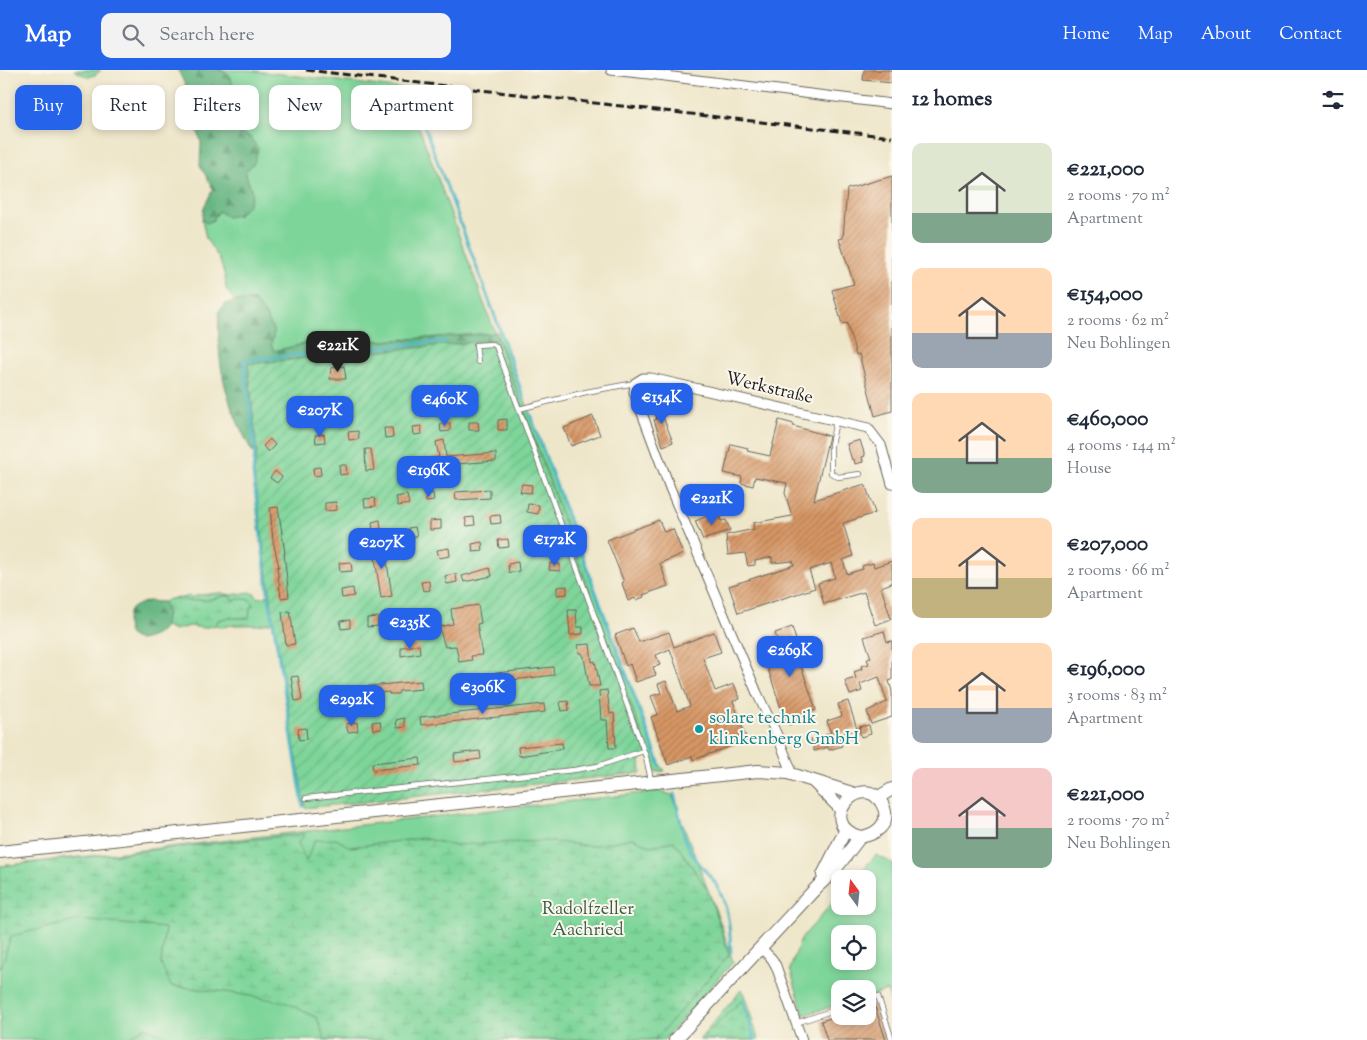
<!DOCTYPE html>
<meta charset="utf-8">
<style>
:root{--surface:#fff;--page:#f2f2f3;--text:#1f2937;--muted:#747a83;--accent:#2563eb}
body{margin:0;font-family:"Sorts Mill Goudy",serif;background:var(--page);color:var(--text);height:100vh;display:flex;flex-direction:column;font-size:19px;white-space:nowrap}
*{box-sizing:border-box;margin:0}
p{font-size:16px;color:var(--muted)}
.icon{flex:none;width:28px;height:28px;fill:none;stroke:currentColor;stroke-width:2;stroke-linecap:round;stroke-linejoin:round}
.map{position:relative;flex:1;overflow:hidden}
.panel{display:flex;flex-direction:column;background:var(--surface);width:475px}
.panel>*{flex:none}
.guide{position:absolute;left:15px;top:15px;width:475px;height:45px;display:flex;gap:10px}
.needle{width:32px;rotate:345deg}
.fabs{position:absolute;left:831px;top:800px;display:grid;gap:10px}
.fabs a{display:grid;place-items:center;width:45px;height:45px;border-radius:10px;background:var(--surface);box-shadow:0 2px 8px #0003;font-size:25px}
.price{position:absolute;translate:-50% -42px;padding:0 11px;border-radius:10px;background:var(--accent);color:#fff;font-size:16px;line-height:32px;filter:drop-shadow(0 1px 2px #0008)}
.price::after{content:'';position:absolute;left:50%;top:30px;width:15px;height:11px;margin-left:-8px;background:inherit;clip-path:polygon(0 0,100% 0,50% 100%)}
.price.current{background:#222;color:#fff}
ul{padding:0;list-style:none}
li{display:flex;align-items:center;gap:15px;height:125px;padding:0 20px}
li span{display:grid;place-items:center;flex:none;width:140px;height:100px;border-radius:10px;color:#555}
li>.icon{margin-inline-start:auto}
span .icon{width:60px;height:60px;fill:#fffc;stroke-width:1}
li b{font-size:21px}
h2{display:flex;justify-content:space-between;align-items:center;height:60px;padding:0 20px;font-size:21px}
.chip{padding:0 18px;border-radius:10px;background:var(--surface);box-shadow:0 2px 8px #0003;font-size:18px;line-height:45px}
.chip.current{background:var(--accent);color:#fff}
header{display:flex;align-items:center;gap:30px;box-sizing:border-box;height:70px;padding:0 25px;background:var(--accent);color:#fff}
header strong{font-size:24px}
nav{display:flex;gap:28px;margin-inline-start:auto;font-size:18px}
.search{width:350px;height:45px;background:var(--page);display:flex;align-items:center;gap:12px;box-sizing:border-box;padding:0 18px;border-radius:10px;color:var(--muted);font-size:19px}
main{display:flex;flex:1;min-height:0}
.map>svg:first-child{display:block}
</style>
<header>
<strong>Map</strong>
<div class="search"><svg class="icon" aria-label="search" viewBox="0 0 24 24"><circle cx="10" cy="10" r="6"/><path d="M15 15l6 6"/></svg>Search here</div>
<nav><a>Home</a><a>Map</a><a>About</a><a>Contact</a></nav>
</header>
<main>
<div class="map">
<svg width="892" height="970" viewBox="0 0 892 970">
<defs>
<pattern id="forest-firs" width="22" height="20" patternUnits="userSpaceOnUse" patternTransform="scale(1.25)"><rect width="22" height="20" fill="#66b682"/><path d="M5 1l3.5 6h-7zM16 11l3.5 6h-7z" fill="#53936a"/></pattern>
<pattern id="wetland-marsh" width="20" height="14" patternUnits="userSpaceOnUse" patternTransform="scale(1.25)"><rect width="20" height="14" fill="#7ed59a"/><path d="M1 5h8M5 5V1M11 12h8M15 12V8" fill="none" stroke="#6cb684"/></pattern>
<pattern id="garden-furrows" width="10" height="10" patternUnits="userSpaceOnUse" patternTransform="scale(1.25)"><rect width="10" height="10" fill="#7ed59a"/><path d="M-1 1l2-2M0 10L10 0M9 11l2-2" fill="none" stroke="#6cb684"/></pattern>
<pattern id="building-hatch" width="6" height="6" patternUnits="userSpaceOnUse" patternTransform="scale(1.25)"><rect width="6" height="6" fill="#d79665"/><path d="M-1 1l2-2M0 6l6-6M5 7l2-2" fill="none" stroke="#ae7a52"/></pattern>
</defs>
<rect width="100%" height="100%" fill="#fbf7ec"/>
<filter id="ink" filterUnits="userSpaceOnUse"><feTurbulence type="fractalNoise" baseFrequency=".02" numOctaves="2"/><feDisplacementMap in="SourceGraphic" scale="10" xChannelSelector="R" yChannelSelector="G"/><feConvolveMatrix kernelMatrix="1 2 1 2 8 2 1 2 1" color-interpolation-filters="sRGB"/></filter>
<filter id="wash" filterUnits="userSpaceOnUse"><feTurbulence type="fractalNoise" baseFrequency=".0096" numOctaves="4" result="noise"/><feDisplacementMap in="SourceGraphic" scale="20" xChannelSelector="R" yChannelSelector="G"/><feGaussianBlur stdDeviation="1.12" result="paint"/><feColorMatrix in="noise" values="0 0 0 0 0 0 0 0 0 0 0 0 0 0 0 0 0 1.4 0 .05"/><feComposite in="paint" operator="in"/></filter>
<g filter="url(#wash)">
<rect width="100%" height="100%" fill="#eee6c9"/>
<path fill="#7ed59a" stroke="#4d785b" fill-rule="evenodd" d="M74,0H101C92,10 84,6 74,0Z
M219,0H248L405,19L495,263L500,260L530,344L660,695L665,701L655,702L496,263L366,272L341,276L304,274L274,281L254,231H235L226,219L225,206L219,188L206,169L202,149L206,152L219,141L239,145C255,127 252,123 245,102L254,93L251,68L231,59L230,46L227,41L229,32V4Z
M270,521L274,552L259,555H233L223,557L216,555L218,550L226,548H249L250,538L247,529L234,530L229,526H223L213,529L188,531L182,528L189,526L191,528L199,525L220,523L232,525L250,522L255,524L258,528L265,527Z
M660,721L672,725L722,857L733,892L664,970H0V796Z
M876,785L892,793V935L887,921L868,926V919H840V934L804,945L790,899L801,869L840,824V836H868V809H854ZM840,864H868V891H840Z
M742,919L759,970H699Z"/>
<path fill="url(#forest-firs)" stroke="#41694f" d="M178,0H219L229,4L235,20L227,41L233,53L231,59L251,68L258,79L254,93L245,102L252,122L249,134L239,145L227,147L219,141L212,151L206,153L202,149L204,137L213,119L200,95L201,72L192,42L194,34Z
M235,231H254L266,245L274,262L271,275L274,281L304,274L341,276L366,272L496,263L498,270L248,294L257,383L252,381C234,349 220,312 219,275C218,264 219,252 219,241L225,234Z
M148,531L164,532C172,556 162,566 139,570C136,568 133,568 131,566C125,559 126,544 132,538C136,535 143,533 148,531Z"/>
<path fill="url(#wetland-marsh)" stroke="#4d785b" d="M223,526H229L234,530C241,529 249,527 253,533V536L250,538L249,548H226L218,550L216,555L203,558L190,556L174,560L165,556L167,542L164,532L169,529L182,528L188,531L213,529Z
M305,764L298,773L306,791L315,770L336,769L350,777L423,768L451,775L546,771L592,776L633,768L650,776L674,771L708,820L729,885L655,970H325L317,948L285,932L226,922L171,916L161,894L165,858L80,850L11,866L2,896H0V796Z
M742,930L755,970H701Z
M144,957L175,970H125Z"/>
<path fill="url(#garden-furrows)" stroke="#4d785b" d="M498,270L649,685L640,690L641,703L305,738L274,552L254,403L257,383L248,294Z"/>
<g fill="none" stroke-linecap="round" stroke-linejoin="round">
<path stroke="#48b5c4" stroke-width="3" d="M412,23L500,260L524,329
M530,344L660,695
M674,724C680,743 681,764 690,780C696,791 706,801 714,811C728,832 730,857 731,882
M303,736L268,521L253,404L255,380L244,290L445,271
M742,930L755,970"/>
</g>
<g id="blocks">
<path fill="url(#building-hatch)" d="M864,0H892V13L863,10Z
M892,106V341L875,346L859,284L856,285L847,253L842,254L832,220L854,214L839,169L843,168L847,119Z
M344,296L346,309H330L331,298Z
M661,333L666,345L660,348L663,347L673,372L663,376L654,350L657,349L652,336Z
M593,346L600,365L571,376L564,358Z
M507,349V360H498V350Z
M779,350L794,354L793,356L829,366L814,430L865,414L875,443L843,453L853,486L843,490L847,504L863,499L862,496L873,493L874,497L892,491V513L881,517L891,549L875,555L864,522L824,534L818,513L835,508L831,493L809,500L815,518L738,543L729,516L794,495L793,491L772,493V487L755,491V495L748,496L745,483L728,485L726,465L754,459L753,453L792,446L785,423L787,413L755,407L753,416L741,413L742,407L724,403L731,374L748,378L747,381L770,386Z
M469,352H478L479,360H469Z
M450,353V361L441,362L440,354Z
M421,356L422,364L414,365L413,357Z
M384,358H392L393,367L385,368Z
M358,361L359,369L349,370L348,362Z
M324,364L325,372L316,373L315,365Z
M270,369L275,375L268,382L263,376Z
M444,370L446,387L496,383V391L415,397L414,390L439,387L436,372Z
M860,370L865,386L862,387L863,392L855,394L854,389L852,390L847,374Z
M365,379H371L374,400L366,401Z
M339,395H346L347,404L340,405Z
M320,397L321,405L314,406L313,398Z
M275,401L282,407L277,413L270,408Z
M522,414L532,415L531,423L520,422Z
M490,420V428L456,430L455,422Z
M433,423L434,431L426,432L425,424Z
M407,425L409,434L398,436L396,427Z
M375,428L376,436L365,437L364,429Z
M336,432L337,440L325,441V433Z
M528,434L539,435L538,444L527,442Z
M278,437L285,483H284L289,527L281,528L277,497H279L273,471L270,438Z
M718,442L721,451L726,450L730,460L703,470L695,451Z
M500,445L501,453L491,454L490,446Z
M474,447L475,455L467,456L465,448Z
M380,450L381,459L373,460L372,452Z
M441,450V459L430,460V451Z
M659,450L664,462L673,459L683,484L660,493L668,516L643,525L644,527L636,530L635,528L628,531L622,513L624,512L607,470Z
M415,457L417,466L409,467L408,458Z
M508,469L509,477L499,478L498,470Z
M482,472L483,481L473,482L472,474Z
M384,473L392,526L381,528L373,475Z
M542,473L552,474V482L542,481Z
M449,478L450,486L439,488L437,480Z
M351,492L352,501L340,502L339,493Z
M518,492L519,501L509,503L508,494Z
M550,493L560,494V501L549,500Z
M490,498L492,506L464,512L462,506Z
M454,504H456L457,512L447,514L445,506Z
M429,511L430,520L423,521L421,512Z
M567,516V524L557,525V517Z
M353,518L354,526L342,528L341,520Z
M478,535L481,553L477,554L482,585L471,586L472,590L459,592L456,576L445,577L439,557L453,554L451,539Z
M568,540H576L577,557H583V564L570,565Z
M290,541L295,574L286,575L282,542Z
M432,542L433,557L422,558V552L396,554L395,546Z
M378,547V556L367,557V548Z
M350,550V558L341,559L340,551Z
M792,557L800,583L797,584L816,640L795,647L797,652L789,655L787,649L785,650L764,587L781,581L775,563Z
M633,558L639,572L669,562L674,577L714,562L721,582L703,588L715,621L734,614L740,629L733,631L747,670L693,690L692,686L668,695L651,647L658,644L651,626L661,623L658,614L666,611L677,641L690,636L670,579L656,585L660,595L653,597L656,605L636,612L630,594L626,596L615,565Z
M884,561L887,572L892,571V610L889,611L892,621V647L871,654L867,641L887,632L879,607L860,614L862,621L850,625L845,611L856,608L854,602L862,599L861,596L869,594L867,589L871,588L864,567Z
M590,574L592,592L595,591L600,616H589L584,587L582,583H579L578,575Z
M419,575L420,583L401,586V577Z
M553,597L554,605L513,610L460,615L459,607Z
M298,606L302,630L295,631L291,607Z
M421,611L422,619L399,621L398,624H389V622L341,627L339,619Z
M607,620L610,644L614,643L616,678H609L607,650H601L599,621Z
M568,631L569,640L562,641L560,632Z
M848,631L857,659L838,665L842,676L829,680L828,677L814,681L811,669L825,666L824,665L831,663L827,651L842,646L838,634Z
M544,634L545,642L421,655L420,647Z
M404,648L405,657L397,658L396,650Z
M380,651L381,659L373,660L372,652Z
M357,652L358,661L348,662L346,654Z
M869,655L871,664L861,667L859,657Z
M306,658L307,669L299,670L298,659Z
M562,673L563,679L519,686L518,677Z
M480,681L481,689L455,692L454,684Z
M420,688L421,695L373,700L372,693Z
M874,934L886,970H827L821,951L840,945V946H868V936Z"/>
</g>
</g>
<g filter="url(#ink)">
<use href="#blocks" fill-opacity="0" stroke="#666359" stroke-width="1"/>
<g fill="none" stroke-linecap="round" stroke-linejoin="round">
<g stroke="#666359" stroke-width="6">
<path id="service" d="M478,292L476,275L492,274L496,276L646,687L651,710
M519,339L586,322L635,313
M836,351L831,375V403L838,407L860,404
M306,728L574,700L598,696L643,681
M868,929L878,926L892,970
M796,953L840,938"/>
</g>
<g stroke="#666359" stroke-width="11">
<path id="minor" d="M611,0L649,4
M650,0L649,4L892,34
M788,703L790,697L777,665L757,623L670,418L634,322L635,313L643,308H651L868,358L881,375L892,414
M761,878L772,889L776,896L802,970"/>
</g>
<g stroke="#666359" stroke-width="14">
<path id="secondary" d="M814,712L841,739
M877,728L892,719
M0,782L758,701L788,703L855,724
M823,805L846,759
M675,970L816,818L834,801L860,767C875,765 890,755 884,738C867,695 811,752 860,767"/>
</g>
<use href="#service" stroke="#fff" stroke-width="4.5"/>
<use href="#minor" stroke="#fff" stroke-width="9"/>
<use href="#secondary" stroke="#fff" stroke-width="12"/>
<path stroke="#1c1c1c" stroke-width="3" stroke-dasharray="8 4" stroke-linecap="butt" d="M306,0L892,67"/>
</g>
</g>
<circle fill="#0f9aa8" stroke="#fbf7ec" stroke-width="2" cx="699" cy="659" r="5"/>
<g text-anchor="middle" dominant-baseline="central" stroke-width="4" stroke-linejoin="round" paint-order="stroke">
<g font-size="18" fill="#1c1c1c" stroke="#fbf7ec">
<text transform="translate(769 319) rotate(13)">Werkstraße</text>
</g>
<g font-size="18" fill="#0d838f" stroke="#fbf7ec" text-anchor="start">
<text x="709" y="649">solare technik<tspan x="709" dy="21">klinkenberg GmbH</tspan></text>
</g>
<g font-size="18" fill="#3e5d48" stroke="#fbf7ec">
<text x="588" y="840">Radolfzeller<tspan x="588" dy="21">Aachried</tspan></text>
</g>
</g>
</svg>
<div class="fabs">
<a><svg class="needle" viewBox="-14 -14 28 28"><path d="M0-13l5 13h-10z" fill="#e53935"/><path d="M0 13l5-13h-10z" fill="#747a83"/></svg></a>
<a><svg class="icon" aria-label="locate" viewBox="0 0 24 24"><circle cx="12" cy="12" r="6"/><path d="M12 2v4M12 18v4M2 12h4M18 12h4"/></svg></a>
<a><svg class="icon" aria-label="layers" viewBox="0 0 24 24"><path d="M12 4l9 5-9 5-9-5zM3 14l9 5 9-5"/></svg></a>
</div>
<b class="price current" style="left:338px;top:303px">€221K</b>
<b class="price" style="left:662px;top:355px">€154K</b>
<b class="price" style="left:445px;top:357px">€460K</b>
<b class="price" style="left:320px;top:368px">€207K</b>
<b class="price" style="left:429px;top:428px">€196K</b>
<b class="price" style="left:712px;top:456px">€221K</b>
<b class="price" style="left:555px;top:497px">€172K</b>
<b class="price" style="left:382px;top:500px">€207K</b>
<b class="price" style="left:410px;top:580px">€235K</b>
<b class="price" style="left:790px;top:608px">€269K</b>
<b class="price" style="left:483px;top:645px">€306K</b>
<b class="price" style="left:352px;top:657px">€292K</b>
<div class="guide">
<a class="chip current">Buy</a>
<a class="chip">Rent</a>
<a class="chip">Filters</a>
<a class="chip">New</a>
<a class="chip">Apartment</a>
</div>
</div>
<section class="panel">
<h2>12 homes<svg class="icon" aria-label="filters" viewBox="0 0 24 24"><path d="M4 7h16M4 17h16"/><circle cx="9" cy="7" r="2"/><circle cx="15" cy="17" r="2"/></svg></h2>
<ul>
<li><span style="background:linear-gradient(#dfe7d0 70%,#7fa58c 0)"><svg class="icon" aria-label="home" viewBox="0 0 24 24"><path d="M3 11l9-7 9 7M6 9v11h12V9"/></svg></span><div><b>€221,000</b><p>2 rooms · 70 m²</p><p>Apartment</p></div></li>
<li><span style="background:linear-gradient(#ffd9b3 65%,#9aa5b1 0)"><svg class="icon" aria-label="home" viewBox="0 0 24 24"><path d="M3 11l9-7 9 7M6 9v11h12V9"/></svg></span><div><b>€154,000</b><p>2 rooms · 62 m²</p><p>Neu Bohlingen</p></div></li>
<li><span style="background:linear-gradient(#ffd9b3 65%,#7fa58c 0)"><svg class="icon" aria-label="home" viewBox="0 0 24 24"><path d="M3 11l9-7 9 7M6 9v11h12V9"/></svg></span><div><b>€460,000</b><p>4 rooms · 144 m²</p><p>House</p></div></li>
<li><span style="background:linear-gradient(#ffd9b3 60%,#c2b280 0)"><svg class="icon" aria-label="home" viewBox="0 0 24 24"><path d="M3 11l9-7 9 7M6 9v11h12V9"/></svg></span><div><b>€207,000</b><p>2 rooms · 66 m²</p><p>Apartment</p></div></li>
<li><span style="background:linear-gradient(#ffd9b3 65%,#9aa5b1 0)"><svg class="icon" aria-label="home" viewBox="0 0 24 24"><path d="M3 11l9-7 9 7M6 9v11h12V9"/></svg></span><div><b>€196,000</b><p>3 rooms · 83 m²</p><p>Apartment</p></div></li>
<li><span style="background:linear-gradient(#f6c9c9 60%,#7fa58c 0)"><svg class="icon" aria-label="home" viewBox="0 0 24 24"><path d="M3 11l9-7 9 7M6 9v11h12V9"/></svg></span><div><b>€221,000</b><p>2 rooms · 70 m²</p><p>Neu Bohlingen</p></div></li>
</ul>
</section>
</main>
